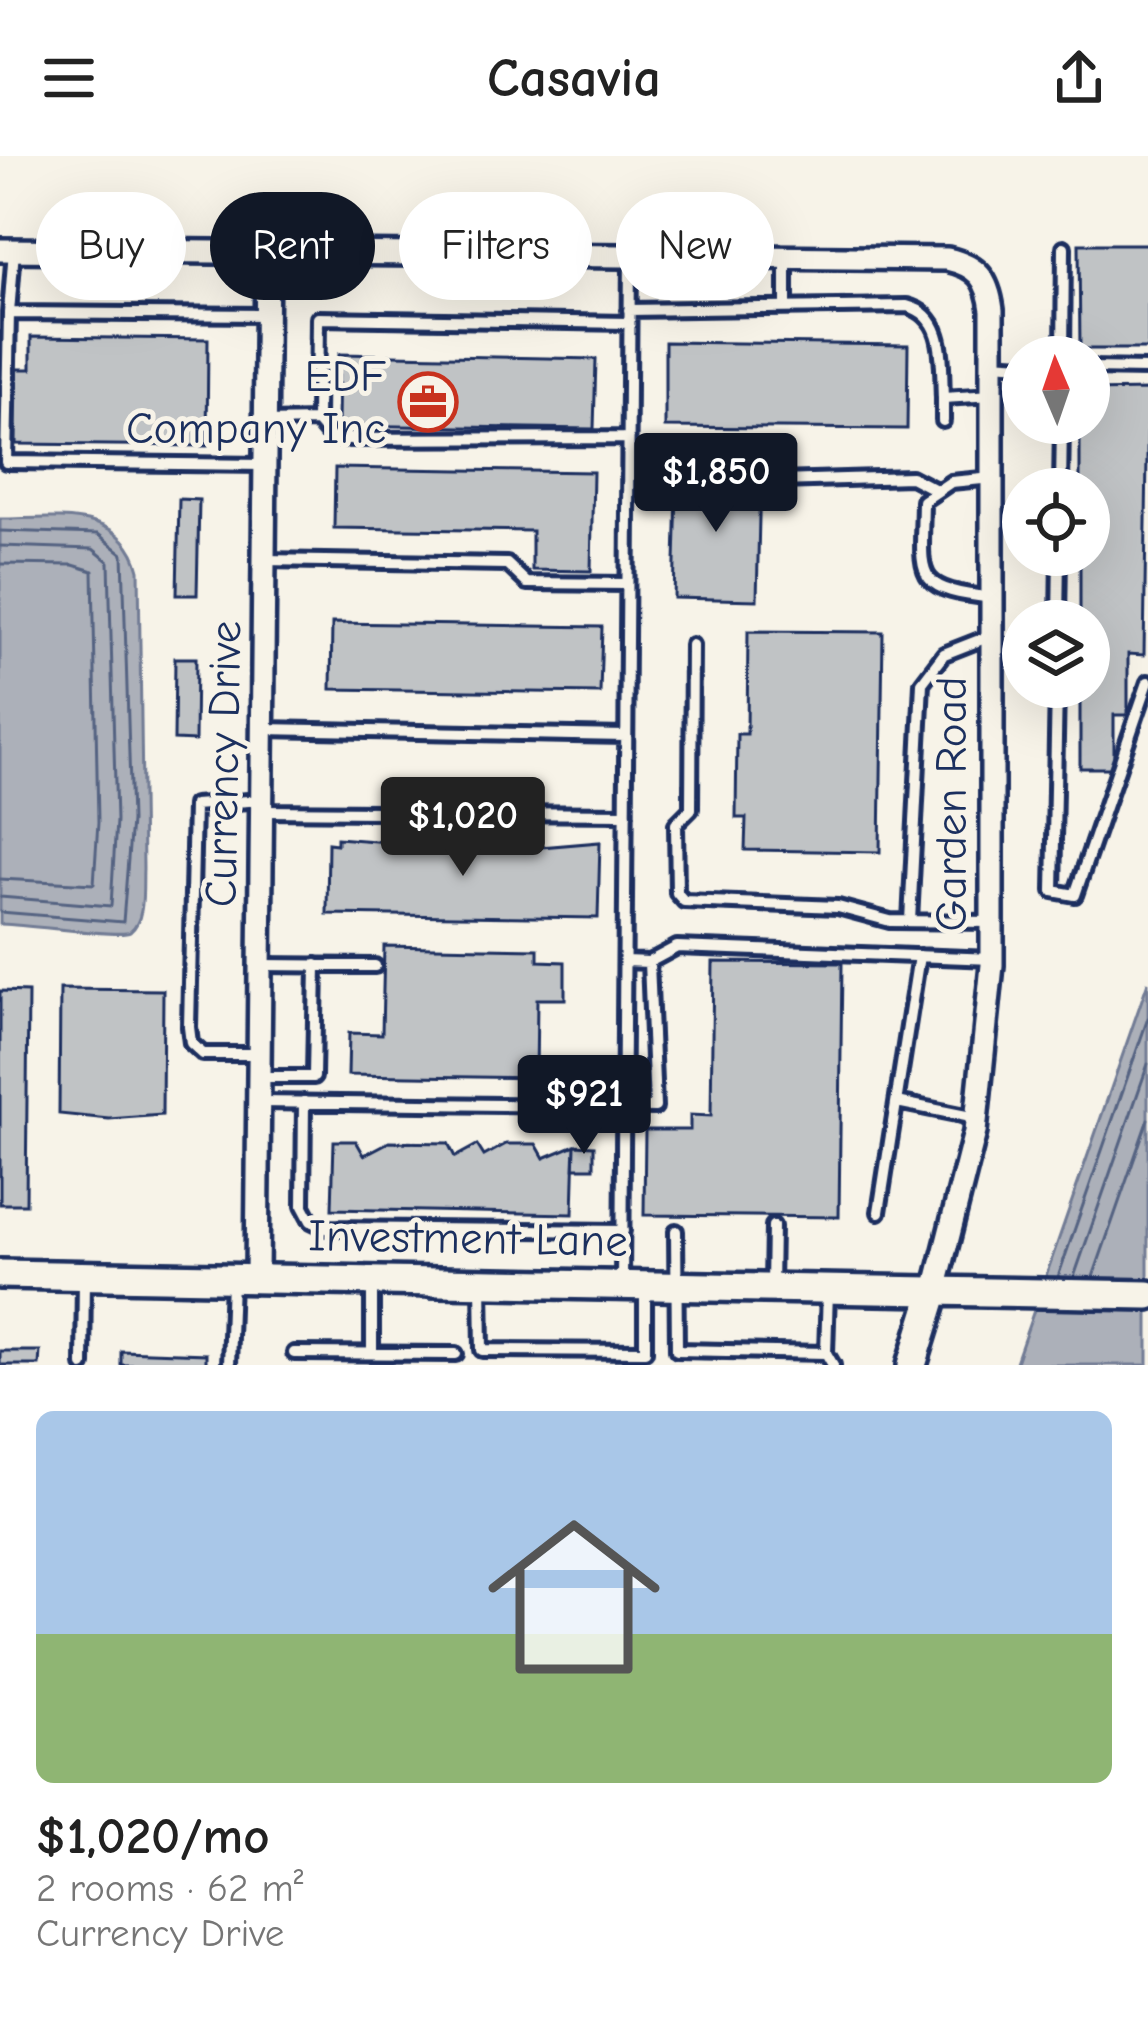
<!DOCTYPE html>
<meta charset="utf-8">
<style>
:root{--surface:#fff;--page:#f2f2f2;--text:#222;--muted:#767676;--line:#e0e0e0;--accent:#111827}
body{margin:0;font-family:"Comic Neue",sans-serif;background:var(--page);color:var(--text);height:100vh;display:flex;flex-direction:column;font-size:45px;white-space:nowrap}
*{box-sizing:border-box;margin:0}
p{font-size:39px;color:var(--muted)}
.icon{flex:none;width:66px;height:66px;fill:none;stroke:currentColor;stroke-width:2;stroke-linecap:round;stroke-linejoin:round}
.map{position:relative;height:1209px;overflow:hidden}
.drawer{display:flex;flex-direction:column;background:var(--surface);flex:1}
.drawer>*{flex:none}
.banner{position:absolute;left:36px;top:36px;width:1077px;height:108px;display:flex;gap:24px}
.needle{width:78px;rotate:358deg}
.tools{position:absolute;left:1002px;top:180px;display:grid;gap:24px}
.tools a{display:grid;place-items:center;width:108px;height:108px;border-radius:50%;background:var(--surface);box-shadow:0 12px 48px #0002;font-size:60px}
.price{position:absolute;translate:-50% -102px;padding:0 27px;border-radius:12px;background:var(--accent);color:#fff;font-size:39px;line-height:78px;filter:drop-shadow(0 3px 6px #0008)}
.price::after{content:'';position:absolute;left:50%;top:72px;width:36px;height:27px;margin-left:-18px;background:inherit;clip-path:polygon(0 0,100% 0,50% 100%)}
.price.on{background:#222;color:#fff}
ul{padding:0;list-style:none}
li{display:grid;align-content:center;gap:24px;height:636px;padding:0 36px}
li+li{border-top:3px solid var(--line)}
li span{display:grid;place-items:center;height:372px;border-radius:18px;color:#555}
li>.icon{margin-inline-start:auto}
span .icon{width:216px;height:216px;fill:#fffc;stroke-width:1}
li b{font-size:51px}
.tag{padding:0 42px;border-radius:54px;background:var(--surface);box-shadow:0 12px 48px #0002;font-size:42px;line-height:108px}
.tag.on{background:var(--accent);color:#fff}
header{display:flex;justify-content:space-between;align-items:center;height:156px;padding:0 36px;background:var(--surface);font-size:54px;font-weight:600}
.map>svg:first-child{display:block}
</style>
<header><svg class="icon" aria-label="menu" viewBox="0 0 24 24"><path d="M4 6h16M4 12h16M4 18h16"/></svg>Casavia<svg class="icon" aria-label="share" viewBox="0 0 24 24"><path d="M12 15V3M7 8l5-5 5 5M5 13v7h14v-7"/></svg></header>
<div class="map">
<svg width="1148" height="1209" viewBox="0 0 1148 1209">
<rect width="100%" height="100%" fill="#f7f3e8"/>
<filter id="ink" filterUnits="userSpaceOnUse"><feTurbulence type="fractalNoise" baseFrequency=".00833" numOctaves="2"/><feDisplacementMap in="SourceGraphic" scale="24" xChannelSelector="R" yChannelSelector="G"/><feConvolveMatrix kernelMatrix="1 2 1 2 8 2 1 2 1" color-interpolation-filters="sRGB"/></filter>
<g filter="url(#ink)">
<path fill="#acb0b9" stroke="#727c95" stroke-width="3" d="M0,363C54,363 123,350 139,414L143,713C142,731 146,764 130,776C122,782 21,768 0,768Z
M1148,826V1209H1015Z"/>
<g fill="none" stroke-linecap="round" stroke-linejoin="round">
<path stroke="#556382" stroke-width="3" d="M0,375L98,378L123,398L131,665L123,766L0,756
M0,390L93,393L109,406L116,665L111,750L0,741
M0,408L73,409L93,415L98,666L94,728L0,723
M1058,1121L1148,862
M1074,1121L1148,908
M1093,1121L1148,963"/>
</g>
<path fill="#c0c3c5" stroke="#1b2f5e" stroke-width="3" d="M1079,88H1148V193H1080Z
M31,181L208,183L207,290L16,288L17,213H31Z
M665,186L908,189L907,273L665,271Z
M339,198L596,203L594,273L338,269Z
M1148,234L1144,499L1128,498V559H1114V612H1080V531H1089V465H1080V399H1089V333H1080V267H1089V235Z
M335,312L593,316L591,415L532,414V375L334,372Z
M660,317L760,319L757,444L674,442L677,336H660Z
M179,343L199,344L197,439H177Z
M332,467L602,471L600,537L331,533Z
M748,475L883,476L880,696L745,694L746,662H736L737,578H747Z
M175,502H196L195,585L174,584Z
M337,682L425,689V683L502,690V684L540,685V691L600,686L598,762L327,758L328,687L337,688Z
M384,790L538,793V805L565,806V843H537L536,922L348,919L349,877L382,878Z
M713,806L842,807L839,1061L644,1059L645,974H690V959L711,960Z
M60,833L163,834L162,959L109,963L59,958Z
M0,835L28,836L26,1048H0Z
M334,985H356L364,999L389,986L448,987L455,1001L477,989L484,1000L506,988H536L544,1002L575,989L573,1058L332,1053Z
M575,989L594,990V1012H574Z
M0,1195H40L39,1209H0Z
M121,1195L206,1198V1209H121Z"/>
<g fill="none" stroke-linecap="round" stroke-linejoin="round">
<g stroke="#1b2f5e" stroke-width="20">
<path id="service" d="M14,94L9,157L266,159
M786,101V151
M629,154L907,150C947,160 941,206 943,242L993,239
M9,157L6,306L265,309
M1063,201L1064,91
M992,207L1023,209
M1089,212L1148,213
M317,265L332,283L628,282
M943,265V242
M265,266L317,265L318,162L629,167
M993,322L951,326L923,345C922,421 911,433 993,442
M779,325L911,321L934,333
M1061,333L1062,267
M264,404L507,408L527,427L627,428
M1058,465L1059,399
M692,489L691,653L676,668L677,737L684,745L838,751L890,765L993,766
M1057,531L1053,735L1075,739L1148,526
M263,573L626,580
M263,655L626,658
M910,765L922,527L944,498L990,480
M649,806L677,791L993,803
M260,809L375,810
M259,898H203L191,887L189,871L194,649L262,644
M259,921H314L316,809
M259,946L655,951L649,806L625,805
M304,946L303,1050L311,1065L326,1072L623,1075
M897,946L976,962
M879,1056L919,800
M676,1075L677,1194L826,1197L833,1209
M622,1126L630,100
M481,1127L482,1194L645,1195V1132
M772,1130L773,1070
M294,1197L456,1198
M372,1197V1129
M826,1197L828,1134
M83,1209L84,1122
M229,1209L232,1124"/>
</g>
<g stroke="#1b2f5e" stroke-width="30">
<path id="minor" d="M0,94L947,103C978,110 988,123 992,154V809L975,976L935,1134
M257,1121L267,96"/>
</g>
<g stroke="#1b2f5e" stroke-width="36">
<path id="tertiary" d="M0,1118L1148,1139
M912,1209L935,1134"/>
</g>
<use href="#service" stroke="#f7f3e8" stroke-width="10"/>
<use href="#minor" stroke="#f7f3e8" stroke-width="21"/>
<use href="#tertiary" stroke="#f7f3e8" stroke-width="27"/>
</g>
</g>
<defs>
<g id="office-ring" transform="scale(3)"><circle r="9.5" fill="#f7f3e8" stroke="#c8321e" stroke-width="1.5"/><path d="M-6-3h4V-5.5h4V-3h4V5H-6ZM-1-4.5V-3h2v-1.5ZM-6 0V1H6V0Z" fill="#c8321e"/></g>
</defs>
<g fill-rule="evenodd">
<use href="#office-ring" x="428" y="246"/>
</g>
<g text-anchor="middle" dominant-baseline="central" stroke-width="10" stroke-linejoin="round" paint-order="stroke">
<g font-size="45" fill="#1b2f5e" stroke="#f7f3e8" text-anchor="end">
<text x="386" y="220">EDF<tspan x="386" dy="52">Company Inc</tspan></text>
</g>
<g font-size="45" fill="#1b2f5e" stroke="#f7f3e8">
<text transform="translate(223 608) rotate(-89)">Currency Drive</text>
<text transform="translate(951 648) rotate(-90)">Garden Road</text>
<text transform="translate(468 1082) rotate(1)">Investment Lane</text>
</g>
</g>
</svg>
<div class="tools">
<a><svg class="needle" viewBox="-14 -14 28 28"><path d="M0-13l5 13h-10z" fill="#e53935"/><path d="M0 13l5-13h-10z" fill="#767676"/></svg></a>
<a><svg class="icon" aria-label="locate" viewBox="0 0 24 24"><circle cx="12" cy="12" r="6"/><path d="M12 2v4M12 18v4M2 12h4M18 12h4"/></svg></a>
<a><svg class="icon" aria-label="layers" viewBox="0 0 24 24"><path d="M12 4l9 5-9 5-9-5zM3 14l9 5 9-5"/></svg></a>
</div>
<b class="price" style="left:716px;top:379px">$1,850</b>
<b class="price on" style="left:463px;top:723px">$1,020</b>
<b class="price" style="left:584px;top:1001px">$921</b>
<div class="banner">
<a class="tag">Buy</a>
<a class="tag on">Rent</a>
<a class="tag">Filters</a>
<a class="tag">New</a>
</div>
</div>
<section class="drawer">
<ul>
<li><span style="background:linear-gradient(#a9c7e8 60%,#8fb573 0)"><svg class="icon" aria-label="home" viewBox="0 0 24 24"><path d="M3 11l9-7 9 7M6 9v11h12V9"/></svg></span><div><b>$1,020/mo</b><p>2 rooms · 62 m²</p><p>Currency Drive</p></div></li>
</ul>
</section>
